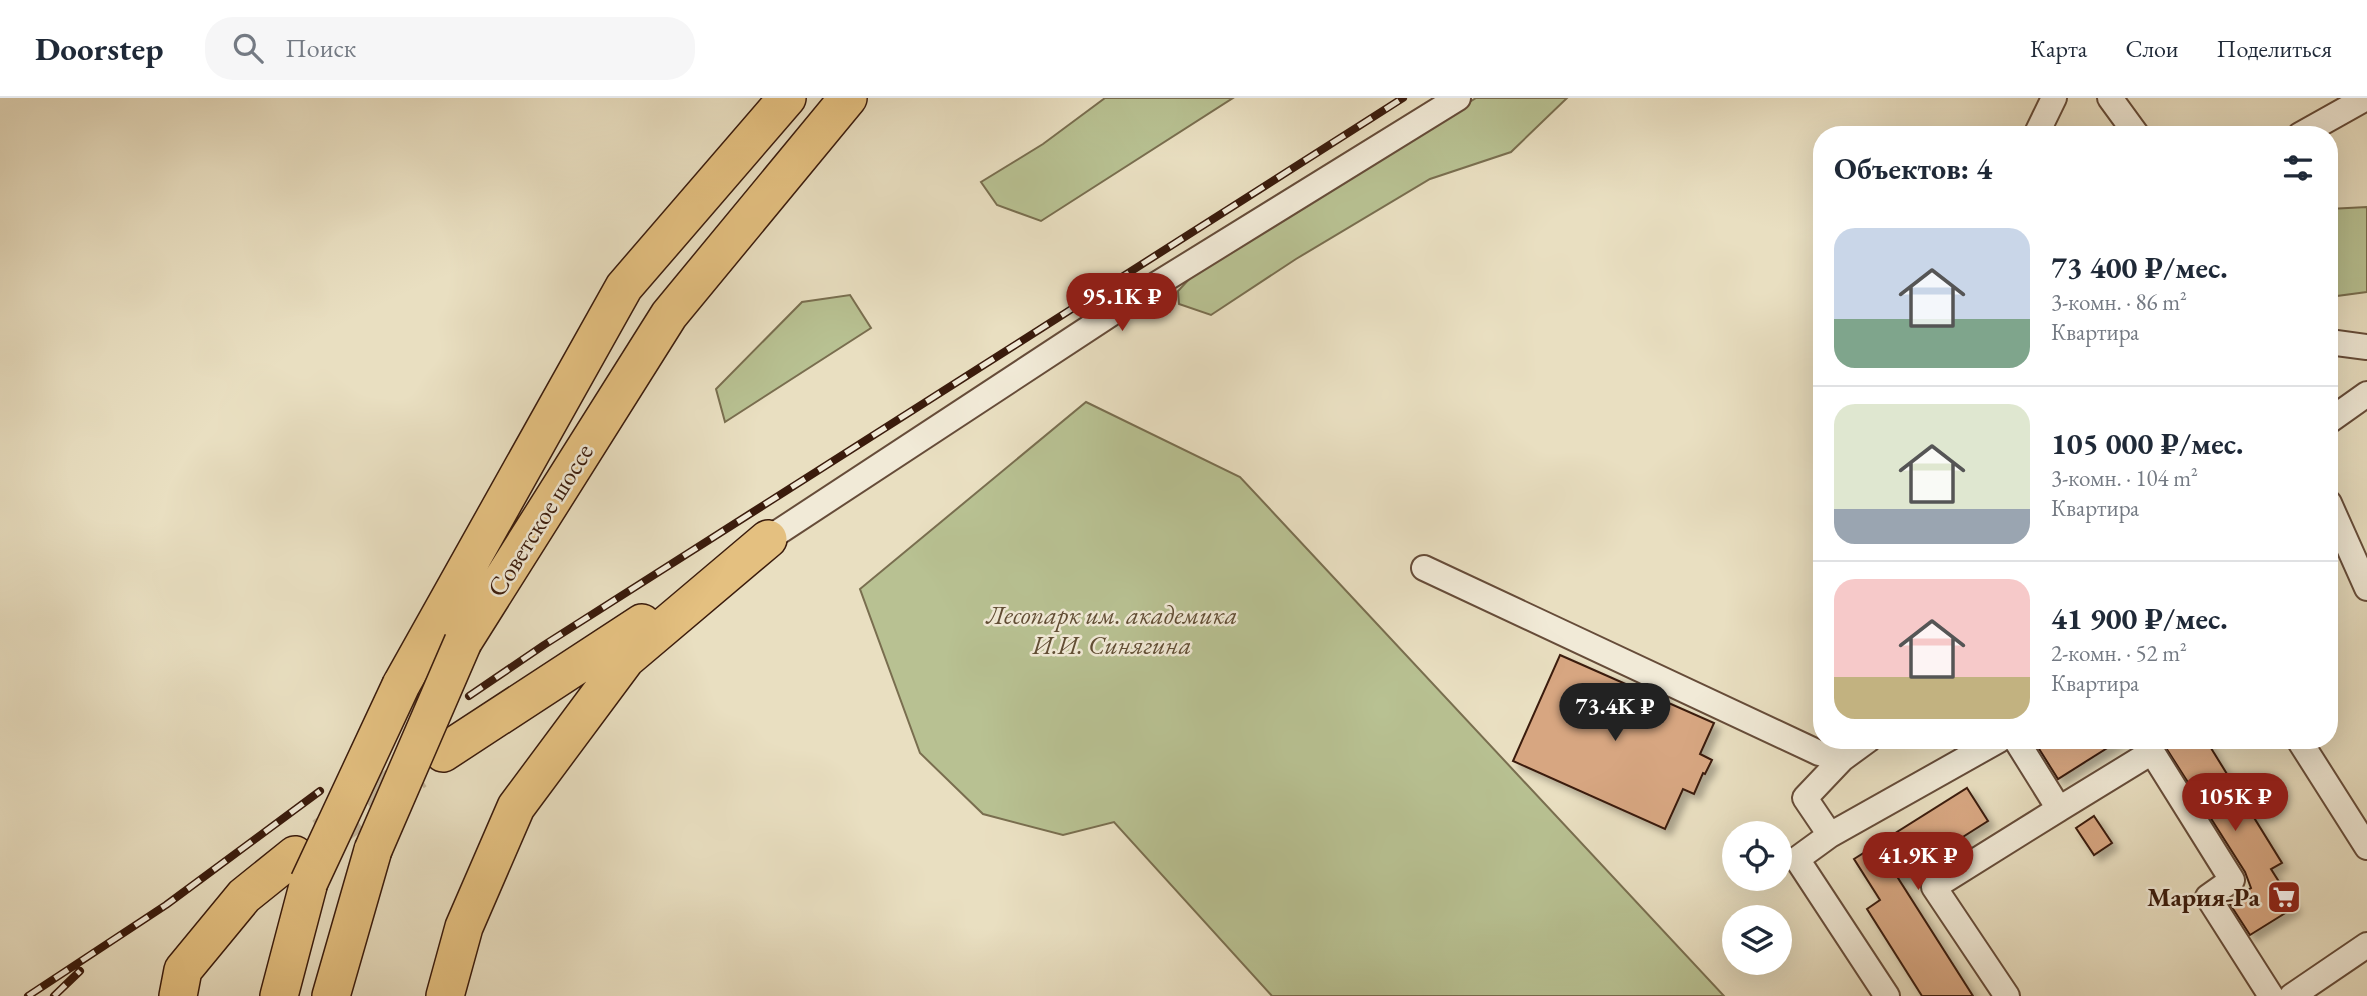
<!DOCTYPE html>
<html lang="ru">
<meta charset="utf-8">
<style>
:root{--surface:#fff;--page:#f6f6f7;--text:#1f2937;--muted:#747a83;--line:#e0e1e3;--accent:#8f2418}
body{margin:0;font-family:"EB Garamond",serif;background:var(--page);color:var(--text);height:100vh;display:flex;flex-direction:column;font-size:26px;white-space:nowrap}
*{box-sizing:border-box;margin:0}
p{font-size:23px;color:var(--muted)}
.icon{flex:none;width:38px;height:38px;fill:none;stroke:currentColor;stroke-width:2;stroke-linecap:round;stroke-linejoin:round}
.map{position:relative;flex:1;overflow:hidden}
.sheet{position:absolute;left:1813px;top:28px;width:525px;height:623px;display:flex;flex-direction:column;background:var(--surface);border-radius:28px;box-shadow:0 7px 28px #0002}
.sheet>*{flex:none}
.controls{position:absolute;left:1722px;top:723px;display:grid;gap:14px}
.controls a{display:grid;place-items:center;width:70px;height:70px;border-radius:50%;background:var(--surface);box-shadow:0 7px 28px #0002;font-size:35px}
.price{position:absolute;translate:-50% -60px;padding:0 16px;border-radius:24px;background:var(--accent);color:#fff;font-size:23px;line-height:46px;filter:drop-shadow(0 2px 4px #0008)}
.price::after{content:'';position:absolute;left:50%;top:42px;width:21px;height:16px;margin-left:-10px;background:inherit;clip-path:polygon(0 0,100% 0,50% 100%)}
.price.selected{background:#222;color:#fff}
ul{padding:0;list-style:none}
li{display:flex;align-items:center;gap:21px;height:175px;padding:0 21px}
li+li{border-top:2px solid var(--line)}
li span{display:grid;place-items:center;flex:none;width:196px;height:140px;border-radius:21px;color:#555}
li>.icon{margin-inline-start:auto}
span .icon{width:84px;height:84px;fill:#fffc;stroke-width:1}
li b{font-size:30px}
h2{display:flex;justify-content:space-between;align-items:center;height:84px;padding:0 21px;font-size:30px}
header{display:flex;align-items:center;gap:42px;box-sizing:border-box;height:98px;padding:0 35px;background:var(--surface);border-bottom:2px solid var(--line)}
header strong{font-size:33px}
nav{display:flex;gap:38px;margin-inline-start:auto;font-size:24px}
.search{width:490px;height:63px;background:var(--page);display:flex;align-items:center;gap:18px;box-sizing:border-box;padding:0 24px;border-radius:28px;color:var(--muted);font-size:26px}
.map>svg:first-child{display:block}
</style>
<header>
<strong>Doorstep</strong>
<div class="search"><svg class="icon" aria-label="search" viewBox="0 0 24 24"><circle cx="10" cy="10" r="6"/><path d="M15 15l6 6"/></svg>Поиск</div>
<nav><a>Карта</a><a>Слои</a><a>Поделиться</a></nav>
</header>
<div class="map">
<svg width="2367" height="898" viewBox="0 0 2367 898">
<defs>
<filter id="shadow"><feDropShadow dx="6" dy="6" stdDeviation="3.5" flood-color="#0004"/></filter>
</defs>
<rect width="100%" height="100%" fill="#e9dfc1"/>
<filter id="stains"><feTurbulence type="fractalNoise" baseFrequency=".00286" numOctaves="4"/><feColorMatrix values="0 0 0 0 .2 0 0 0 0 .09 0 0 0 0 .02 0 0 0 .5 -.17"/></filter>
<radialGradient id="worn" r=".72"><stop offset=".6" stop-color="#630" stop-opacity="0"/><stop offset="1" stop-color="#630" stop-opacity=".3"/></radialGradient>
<path fill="#b8c192" stroke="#796e4f" stroke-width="2" d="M1105,0H1233L1041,123L997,107L981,84L1043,46Z
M1476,0H1567L1511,54L1430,81L1296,161L1211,217L1179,206L1178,193L1193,177Z
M2367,109V194L2329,199V111Z
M850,197L871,230L725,324L716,291L802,204Z
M1086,304L1240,379L1724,898H1272L1114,724L1063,737L983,716L920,655L860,491Z"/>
<path fill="#d7a681" stroke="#3a1b0c" stroke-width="2" filter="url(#shadow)" d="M1560,557L1714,625L1700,656L1712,662L1705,676L1703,675L1694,696L1683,691L1665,731L1513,663Z
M2042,642H2120L2058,681L2036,646Z
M2161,642H2206L2282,765L2271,771L2295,809L2250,837L2228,803L2251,790L2245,774Z
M1967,690L1988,723L1898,780L1973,898H1922L1867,811L1880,802L1854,761Z
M2094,718L2112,745L2094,757L2076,730Z"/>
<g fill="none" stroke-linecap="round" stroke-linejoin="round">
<path stroke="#c6b89d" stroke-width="37" stroke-dasharray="37 18" stroke-linecap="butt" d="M323,738L416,673"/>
<g stroke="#664c39" stroke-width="28">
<path id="minor" d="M2110,0L2137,37
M2036,37L2054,0
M2300,37L2366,0
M2329,244L2367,249
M2329,323L2367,296
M2329,405L2367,490
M768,441L1141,196L1458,0
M1424,470L1819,655L1842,661L1868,642
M2016,642L2059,711L2152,654L2232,782L2208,799L2271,898
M2299,642L2367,749
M1830,737L1805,700L1842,661
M1887,898L1797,761L1830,737L1999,642
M2007,898L1934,789L2059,711
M2292,898L2367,847"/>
</g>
<g stroke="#3a1b0c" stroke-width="40">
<path id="highway" d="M463,544L669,217L848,0
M401,587L624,189L787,0
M443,655L642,525
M178,898L183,872L244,798L295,757
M279,898L309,784
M331,898L373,752
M445,898L464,829L516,709L626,561L768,441"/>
</g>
<use href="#minor" stroke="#f1ead7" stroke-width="24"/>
<use href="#highway" stroke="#e4c080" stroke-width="37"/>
<g stroke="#3a1b0c" stroke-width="8">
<path id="rail" d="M469,598L544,547L1403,0
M28,898L166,807L320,693
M54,898L80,873"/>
</g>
<use href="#rail" stroke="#f1ead7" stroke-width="5" stroke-dasharray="16" stroke-linecap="butt"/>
<g stroke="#3a1b0c" stroke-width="40" stroke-linecap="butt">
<path id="highway-bridge" d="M373,752L463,544
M309,784L401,587"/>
</g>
<use href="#highway-bridge" stroke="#e4c080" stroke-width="37"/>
</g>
<defs>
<g id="supermarket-square" transform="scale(1.75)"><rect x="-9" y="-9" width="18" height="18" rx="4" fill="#8f2418" stroke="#f1ead7"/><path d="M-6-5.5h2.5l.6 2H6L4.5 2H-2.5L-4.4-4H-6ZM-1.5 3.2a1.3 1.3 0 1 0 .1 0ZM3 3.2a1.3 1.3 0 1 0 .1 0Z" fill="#fff"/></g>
</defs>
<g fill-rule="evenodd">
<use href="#supermarket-square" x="2284" y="799"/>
</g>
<g text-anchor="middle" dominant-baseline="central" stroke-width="5" stroke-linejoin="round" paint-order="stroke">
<g font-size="26" fill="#3a1b0c" stroke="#f1ead7">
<text transform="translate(540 422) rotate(-58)">Советское шоссе</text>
</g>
<g font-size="26" font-style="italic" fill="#604d34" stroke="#f1ead7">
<text x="1112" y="517">Лесопарк им. академика<tspan x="1112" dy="30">И.И. Синягина</tspan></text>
</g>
<g font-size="26" font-weight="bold" fill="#3a1b0c" stroke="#f1ead7" text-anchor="end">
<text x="2260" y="799">Мария-Ра</text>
</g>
</g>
<rect width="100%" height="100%" filter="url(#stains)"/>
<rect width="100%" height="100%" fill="url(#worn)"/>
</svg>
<div class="controls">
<a><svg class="icon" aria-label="locate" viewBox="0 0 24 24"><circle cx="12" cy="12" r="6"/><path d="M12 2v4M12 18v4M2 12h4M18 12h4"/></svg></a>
<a><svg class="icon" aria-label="layers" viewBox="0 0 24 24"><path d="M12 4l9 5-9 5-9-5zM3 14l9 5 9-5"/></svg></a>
</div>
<b class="price" style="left:1122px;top:235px">95.1K ₽</b>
<b class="price selected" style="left:1615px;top:645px">73.4K ₽</b>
<b class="price" style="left:2235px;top:735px">105K ₽</b>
<b class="price" style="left:1918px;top:794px">41.9K ₽</b>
<section class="sheet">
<h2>Объектов: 4<svg class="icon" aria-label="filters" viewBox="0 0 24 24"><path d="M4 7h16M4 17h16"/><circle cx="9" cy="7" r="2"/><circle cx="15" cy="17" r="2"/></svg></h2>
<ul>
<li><span style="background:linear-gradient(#c9d6e8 65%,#7fa58c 0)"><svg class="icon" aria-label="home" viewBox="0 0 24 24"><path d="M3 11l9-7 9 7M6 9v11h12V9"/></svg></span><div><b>73 400 ₽/мес.</b><p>3-комн. · 86 m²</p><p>Квартира</p></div></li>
<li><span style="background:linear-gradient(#dfe7d0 75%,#9aa5b1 0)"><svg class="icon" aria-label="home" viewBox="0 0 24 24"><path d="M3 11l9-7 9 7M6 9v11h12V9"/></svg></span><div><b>105 000 ₽/мес.</b><p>3-комн. · 104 m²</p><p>Квартира</p></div></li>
<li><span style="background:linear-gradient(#f6c9c9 70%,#c2b280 0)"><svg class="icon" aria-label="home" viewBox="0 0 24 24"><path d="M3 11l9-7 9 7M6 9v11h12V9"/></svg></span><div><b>41 900 ₽/мес.</b><p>2-комн. · 52 m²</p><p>Квартира</p></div></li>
</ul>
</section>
</div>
